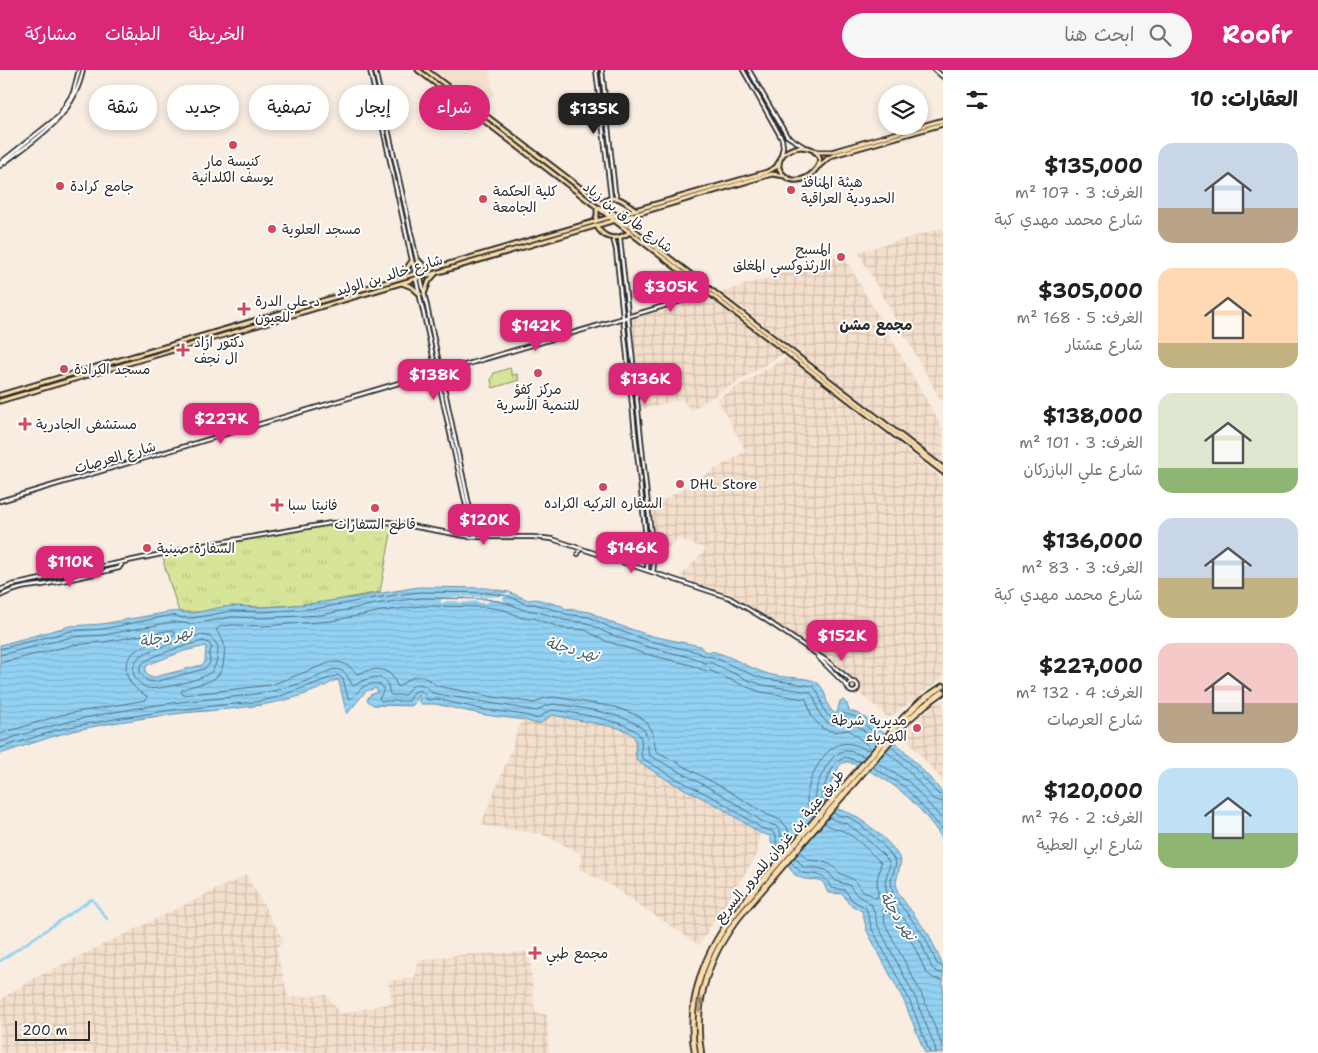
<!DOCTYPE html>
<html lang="ar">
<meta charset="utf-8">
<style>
:root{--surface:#fff;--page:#f6f6f6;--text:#202124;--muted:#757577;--accent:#db2777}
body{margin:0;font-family:"Shantell Sans","Playpen Sans Arabic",sans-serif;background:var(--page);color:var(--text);direction:rtl;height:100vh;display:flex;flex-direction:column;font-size:19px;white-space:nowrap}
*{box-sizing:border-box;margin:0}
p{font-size:16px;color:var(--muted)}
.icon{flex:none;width:28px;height:28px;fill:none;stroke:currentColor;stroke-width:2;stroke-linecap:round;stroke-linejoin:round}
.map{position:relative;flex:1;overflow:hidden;direction:ltr}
.drawer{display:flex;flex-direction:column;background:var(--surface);width:375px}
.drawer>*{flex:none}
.banner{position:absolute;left:15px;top:15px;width:475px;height:45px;direction:rtl;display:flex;gap:10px}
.fabs{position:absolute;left:878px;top:15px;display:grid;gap:10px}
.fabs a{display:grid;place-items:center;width:50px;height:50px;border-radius:50%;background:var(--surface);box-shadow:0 2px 8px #0003;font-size:25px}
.scale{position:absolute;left:15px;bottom:12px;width:75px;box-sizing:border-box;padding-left:5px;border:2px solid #2b2b2b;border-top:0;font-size:14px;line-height:18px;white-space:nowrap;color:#2b2b2b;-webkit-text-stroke:4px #fff;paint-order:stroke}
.price{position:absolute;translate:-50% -42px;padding:0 11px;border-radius:10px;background:var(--accent);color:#fff;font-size:16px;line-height:32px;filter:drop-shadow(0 1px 2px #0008)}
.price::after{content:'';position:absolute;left:50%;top:30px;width:15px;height:11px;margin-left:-8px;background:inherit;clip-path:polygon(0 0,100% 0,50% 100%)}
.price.selected{background:#222;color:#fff}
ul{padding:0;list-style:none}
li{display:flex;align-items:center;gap:15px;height:125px;padding:0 20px}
li span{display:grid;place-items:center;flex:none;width:140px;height:100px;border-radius:15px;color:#555}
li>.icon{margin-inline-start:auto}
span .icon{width:60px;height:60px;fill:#fffc;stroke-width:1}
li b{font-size:21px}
h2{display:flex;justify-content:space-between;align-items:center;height:60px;padding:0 20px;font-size:21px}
.pill{padding:0 18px;border-radius:22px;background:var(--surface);box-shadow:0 2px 8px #0003;font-size:18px;line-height:45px}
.pill.selected{background:var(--accent);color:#fff}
header{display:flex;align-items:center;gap:30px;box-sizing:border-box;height:70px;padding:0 25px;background:var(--accent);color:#fff}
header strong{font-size:24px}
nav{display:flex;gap:28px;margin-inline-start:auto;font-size:18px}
.search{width:350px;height:45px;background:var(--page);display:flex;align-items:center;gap:12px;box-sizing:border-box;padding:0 18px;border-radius:28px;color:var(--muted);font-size:19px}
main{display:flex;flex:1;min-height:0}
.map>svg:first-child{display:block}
</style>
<header>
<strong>Roofr</strong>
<div class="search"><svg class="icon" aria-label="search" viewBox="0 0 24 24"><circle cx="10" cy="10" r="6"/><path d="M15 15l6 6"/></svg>ابحث هنا</div>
<nav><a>الخريطة</a><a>الطبقات</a><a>مشاركة</a></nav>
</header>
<main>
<section class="drawer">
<h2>العقارات: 10<svg class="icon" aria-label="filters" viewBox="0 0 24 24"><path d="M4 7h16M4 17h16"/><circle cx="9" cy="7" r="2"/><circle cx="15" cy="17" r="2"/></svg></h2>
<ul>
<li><span style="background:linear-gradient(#c9d6e8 65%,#b9a48a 0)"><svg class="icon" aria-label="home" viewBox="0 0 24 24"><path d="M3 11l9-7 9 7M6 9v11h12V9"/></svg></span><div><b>$135,000</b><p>الغرف: 3 · 107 m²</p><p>شارع محمد مهدي كبة</p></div></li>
<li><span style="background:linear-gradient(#ffd9b3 75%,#c2b280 0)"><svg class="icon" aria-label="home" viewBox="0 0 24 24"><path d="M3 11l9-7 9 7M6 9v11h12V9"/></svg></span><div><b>$305,000</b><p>الغرف: 5 · 168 m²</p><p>شارع عشتار</p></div></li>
<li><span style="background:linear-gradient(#dfe7d0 75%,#8fb573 0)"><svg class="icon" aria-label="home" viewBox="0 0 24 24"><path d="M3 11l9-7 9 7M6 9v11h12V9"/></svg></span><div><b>$138,000</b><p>الغرف: 3 · 101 m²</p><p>شارع علي البازركان</p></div></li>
<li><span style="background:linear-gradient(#c9d6e8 60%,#c2b280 0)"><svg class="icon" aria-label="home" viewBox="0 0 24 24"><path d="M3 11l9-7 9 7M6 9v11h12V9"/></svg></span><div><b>$136,000</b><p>الغرف: 3 · 83 m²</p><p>شارع محمد مهدي كبة</p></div></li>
<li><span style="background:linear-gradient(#f6c9c9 60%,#b9a48a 0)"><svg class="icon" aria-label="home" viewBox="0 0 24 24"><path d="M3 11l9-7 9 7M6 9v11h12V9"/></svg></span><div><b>$227,000</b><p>الغرف: 4 · 132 m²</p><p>شارع العرصات</p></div></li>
<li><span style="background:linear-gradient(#bfe0f5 65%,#8fb573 0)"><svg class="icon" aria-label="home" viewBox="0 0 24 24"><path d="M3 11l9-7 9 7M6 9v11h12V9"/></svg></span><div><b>$120,000</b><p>الغرف: 2 · 76 m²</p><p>شارع ابي العطية</p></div></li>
</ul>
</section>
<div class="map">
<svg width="943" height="983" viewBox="0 0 943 983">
<defs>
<pattern id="industrial-grid" width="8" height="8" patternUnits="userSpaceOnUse" patternTransform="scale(1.25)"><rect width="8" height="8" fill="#f4dfcc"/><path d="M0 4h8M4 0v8" fill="none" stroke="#d1c0af"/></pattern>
<pattern id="park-tufts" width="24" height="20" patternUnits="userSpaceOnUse" patternTransform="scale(1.25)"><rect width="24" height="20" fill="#d6e598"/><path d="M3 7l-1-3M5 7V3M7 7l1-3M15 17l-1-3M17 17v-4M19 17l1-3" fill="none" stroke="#b8c583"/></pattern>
<pattern id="water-rules" width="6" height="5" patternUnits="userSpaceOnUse" patternTransform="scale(1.25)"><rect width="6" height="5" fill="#93d2f4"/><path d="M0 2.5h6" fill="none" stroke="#7fb4d1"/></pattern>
</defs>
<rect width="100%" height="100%" fill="#f9ece1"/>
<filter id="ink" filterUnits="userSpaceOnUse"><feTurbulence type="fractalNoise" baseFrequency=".02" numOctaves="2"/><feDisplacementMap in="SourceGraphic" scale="10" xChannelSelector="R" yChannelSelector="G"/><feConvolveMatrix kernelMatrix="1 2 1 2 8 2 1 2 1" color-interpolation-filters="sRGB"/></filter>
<g filter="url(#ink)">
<path fill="#f4dfcc" d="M433,0H489L494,24L481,36Z"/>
<path fill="url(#industrial-grid)" d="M943,158V334L858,182Z
M843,185L943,359V394L722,222Z
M708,227L783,284L691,340L682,329L639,340L630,250Z
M787,287L943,409V608L889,648L769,548L733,525L680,507L706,479L678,468L655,491L652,437L746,381L717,329Z
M943,630V711L902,664L934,634Z
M552,645L611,655L630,662L635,668L638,691L671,712L718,736L760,763L758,783L699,875L610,815L579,799L581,783L541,764L485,756L481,754L511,681L518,657L525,650L536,654L541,653Z
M246,805L284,871L276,878L288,927L327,925L340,944L392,933L388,911L415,908L418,891L457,885L529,882L535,942L547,945L549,983H0V930L33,909Z"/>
<path fill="url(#park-tufts)" stroke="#808862" d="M510,298L512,305L517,304L519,310L493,318L491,310L494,303Z
M353,452L393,453L380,522L320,533L263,537L231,536L200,542H179L164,494V484L306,457Z"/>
<path fill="url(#water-rules)" stroke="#698fa4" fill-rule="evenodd" d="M419,517L487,518L509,522L528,530L536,529L562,536L566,539L590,542L612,553L652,566L700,576L704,581C708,582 712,581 715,582C737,588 754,602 777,606C787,608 810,607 818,613C828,622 824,635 834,643H837L840,631L843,630L847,634L849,641C870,642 928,705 943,723V769C919,735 899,714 861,697C855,695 849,690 843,693C838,695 837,701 835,706C832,711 824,724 826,730C829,739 848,741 855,746C872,757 893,773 901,791L896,812L898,823L929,865L943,896V983H925L904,931L867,861L862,841L849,834L843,824L828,823L823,812L820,810L804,809L795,805L773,778L770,766L760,763L718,736L671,712L637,691C632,671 644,668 619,658L552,645L541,653L536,654L525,650L485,645L435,634H421L419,633V625L417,626L414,634L411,636L373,635L367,630L370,625L378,622L376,618L366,621L347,644L346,642L339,611L336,610C286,639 229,638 174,644C138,649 100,654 65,663C43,669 22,677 0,684V575L70,556L102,554L164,543C174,540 182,543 193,543C204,542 213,538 223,537C237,535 251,538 265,537C317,535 368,525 419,517ZM206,576L205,592L202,595L155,607H149L145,601L147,595L184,581Z"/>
<path fill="#f9ece1" d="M462,518L463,530L465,527H480L483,529V519L484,529L487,527L502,526L509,522L510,524L503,528L504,532L500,530H489L487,533H481L476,531L460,533L457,531H446L441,534V529L444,528L459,527L462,530Z"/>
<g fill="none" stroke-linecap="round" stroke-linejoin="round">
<path stroke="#556e7b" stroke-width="1" d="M201,565L211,567L218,576C218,584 217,596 211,602C204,609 158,621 148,618C142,616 136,611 134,605C132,599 134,592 139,587C147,580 189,568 201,565Z
M203,571L209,573L212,578L209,584L210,593L204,599L155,612L147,611L140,603V596C148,585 189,575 203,571Z
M0,579L71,561L103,559L173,545L182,548H193L232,541L263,542L320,538L380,527L420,522L487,523L508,526L526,534H534L559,541L565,544L589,547L611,558L650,571L697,582L705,586L713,587L753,605L765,609L813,616C825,627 819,648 837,648L843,643L854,646L881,668
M0,585L72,567L104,565L172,552L193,554L232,547L263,548L321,545L381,533L421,528L486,529L507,533L524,540L534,541L556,547L564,550L587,553L609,564L648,577L694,588L704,593H712L750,611L763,615L810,622C819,631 815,644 827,652C834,657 838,652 845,651C853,650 872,667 877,673
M0,593L73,575L104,572L172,560L175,562L174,565C162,570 147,573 137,580C116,593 128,618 147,626L146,630L61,645L0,664
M0,672C56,652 113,641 172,633C228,626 279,628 331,600C346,597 347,607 353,616C363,611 371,605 382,608C391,614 387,620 391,625H405C414,611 422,610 432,623L537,641L545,636L553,634C572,636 637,645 645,662C649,670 647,678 649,685L724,726L763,752L776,756L780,761L782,771L787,777
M890,676L910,693L938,724L943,726
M0,678L64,658L115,649L172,640L255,632L275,628L338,605L343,609L348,628L350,629C355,626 359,619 365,616C377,610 390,615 379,628L381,631H409L414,622L420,620L424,623L427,630L436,629L486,640L526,645L537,649L547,642L552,640C568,642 634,651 640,666C643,673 640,681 642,688L673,707L720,731L761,758L772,761L776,766V773L783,782
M886,681L906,698L933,729L943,732
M876,692L909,712L943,750
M872,697L905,717L943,760
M823,735L821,728L825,714L835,693L845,687L861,692
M819,740C816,737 815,734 814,730C814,717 829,684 843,681C851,680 858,684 865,687
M833,743C838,746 842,745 848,747C862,754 890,779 896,793L891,811L893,825L925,867L937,894L943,896
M829,747C835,752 841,751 847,754C862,763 875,777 887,789L890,794L885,812L888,828L920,870L932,898L937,902L943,903
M792,772L787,757L780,750L766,744L727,720L656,681L652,660L647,653L639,646L615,637L554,627L544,628L535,633L488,626L437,616C429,608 418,603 408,610C404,612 402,615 398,617C396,614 395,610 392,606C382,595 369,600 357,604C349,595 342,590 329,593L271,615L183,625L181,621C198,610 222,618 224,588C225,574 225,572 216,560L220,556L233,555L263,556L331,551L382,541L421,536L486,537L505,540L522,548H533L562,558L585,560L606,571L646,584L691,595L703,600L711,601L747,617L761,622L806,629L812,647L822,658L833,662L849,660L870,677L867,680C859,676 850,672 841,674C823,678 807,711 807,728C807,735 810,741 814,746
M800,781L807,790L819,791L830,794L841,804L853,809L862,820L876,828L878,827L877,810L881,793C871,783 855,766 843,761C836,758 831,758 824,753
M795,787L804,798H817L826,800L836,811L849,815L857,825L871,834L874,841L878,856L915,927L935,977L936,983
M791,792L802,803C816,805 825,803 831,818L845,820L852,830L866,838L872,859L909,929L930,983
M943,910L933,908L926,902L913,874L887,840L883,839L885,854L921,923L943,977"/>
<path stroke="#93d2f4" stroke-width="2.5" d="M0,891L92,829L107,849"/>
<g stroke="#2b2b2b" stroke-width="6">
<path id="tertiary" d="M370,0L415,204
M375,0L421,208L472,449L475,455
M596,0L611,128
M602,0L615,122L617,127
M743,0L782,69L783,77L781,86
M749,0L787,66L803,76
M935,0L943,7
M613,168L616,180L648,488L647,499
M620,168L654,493L653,502
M416,209L469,449L467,455
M441,302L708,223
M0,431L436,302
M478,460L494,467
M455,464L464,459
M473,467H533L552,469L730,528L763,548L827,591L848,608L851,612
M578,484L580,478
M0,520L12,515L210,474L331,453L389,452L471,467L475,466L477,462V457L474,454H469L465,457V462L469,467
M0,526C14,518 27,517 42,515C68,510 94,504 119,498L123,492
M818,587L848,617
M848 617a5 5 0 1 1 10 0a5 5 0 1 1-10 0Z"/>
</g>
<g stroke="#2b2b2b" stroke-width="6">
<path id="secondary" d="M0,93L58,47L73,23L79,0
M0,96C36,68 73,49 83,0"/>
</g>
<g stroke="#2b2b2b" stroke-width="7">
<path id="primary" d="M418,0L943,402
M426,0L616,145L650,173L943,398
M802,77C846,82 795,133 779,98C778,84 789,78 802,77Z
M815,82H831L943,50
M818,97L827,89L834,85L943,54
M601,133C618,123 621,130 635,139
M598,137L612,146
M616,149L628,156
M595,152L597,145V139
M596,155C604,170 617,171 630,162
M633,158L631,152L634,145
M417,189L423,195L432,198
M401,206L412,191
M417,208L428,201
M402,213L412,217L420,224
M424,224L429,211L436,203
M0,325C256,250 511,175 767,102L776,97L779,92
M0,331L772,104L785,106"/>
</g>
<g stroke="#2b2b2b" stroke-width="8">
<path id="motorway" d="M695,983C685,929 706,878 740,837L903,648L922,630L943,616
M701,983C692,930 710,881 744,841L907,651L925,635L943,622"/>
</g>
<use href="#tertiary" stroke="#fff" stroke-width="2.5"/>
<use href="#secondary" stroke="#fff" stroke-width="2.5"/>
<use href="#primary" stroke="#fbddab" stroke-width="3"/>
<use href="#motorway" stroke="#fbddab" stroke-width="4.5"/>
</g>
<defs><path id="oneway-solid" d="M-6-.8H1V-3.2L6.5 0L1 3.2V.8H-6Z" transform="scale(1.25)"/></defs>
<use fill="#93846b" href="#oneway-solid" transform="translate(700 935) rotate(-82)"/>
</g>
<g fill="#d1495b" stroke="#fff" stroke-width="2">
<circle cx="233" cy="75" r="5"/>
<circle cx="60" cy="116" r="5"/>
<circle cx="791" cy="120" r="5"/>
<circle cx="483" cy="129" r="5"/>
<circle cx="272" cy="159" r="5"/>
<circle cx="841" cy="187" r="5"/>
<path d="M241.5 231.5h5v5h5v5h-5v5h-5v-5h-5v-5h5z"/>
<path d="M180.5 272.5h5v5h5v5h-5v5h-5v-5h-5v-5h5z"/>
<circle cx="64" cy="299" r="5"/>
<circle cx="538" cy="303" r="5"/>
<path d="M22.5 346.5h5v5h5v5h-5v5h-5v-5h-5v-5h5z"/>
<circle cx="680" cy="414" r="5"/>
<circle cx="603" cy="417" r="5"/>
<path d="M274.5 427.5h5v5h5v5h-5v5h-5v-5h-5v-5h5z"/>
<circle cx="375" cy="438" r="5"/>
<circle cx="147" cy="478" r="5"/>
<circle cx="917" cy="658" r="5"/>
<path d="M532.5 875.5h5v5h5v5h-5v5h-5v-5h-5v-5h5z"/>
</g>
<g text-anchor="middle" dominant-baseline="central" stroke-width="4" stroke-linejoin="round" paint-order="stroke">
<g font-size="14" fill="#2b2b2b" stroke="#fff" text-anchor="start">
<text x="233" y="91" text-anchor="middle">كنيسة مار<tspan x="233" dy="16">يوسف الكلدانية</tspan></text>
<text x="801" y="112">هيئة المنافذ<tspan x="801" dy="16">الحدودية العراقية</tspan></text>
<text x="70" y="116">جامع كرادة</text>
<text x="493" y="121">كلية الحكمة<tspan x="493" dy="16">الجامعة</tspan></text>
<text x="282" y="159">مسجد العلوية</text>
<text x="831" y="179" text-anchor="end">المسبح<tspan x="831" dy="16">الارثذوكسي المغلق</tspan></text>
<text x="255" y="231">د علي الدرة<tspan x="255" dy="16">للعيون</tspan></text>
<text x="194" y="272">دكتور ازاد<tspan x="194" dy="16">ال نجف</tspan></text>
<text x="74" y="299">مسجد الكرادة</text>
<text x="538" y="319" text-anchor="middle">مركز كفؤ<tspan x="538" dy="16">للتنمية الأسرية</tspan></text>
<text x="36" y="354">مستشفى الجادرية</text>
<text x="690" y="414">DHL Store</text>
<text x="603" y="433" text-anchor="middle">السفاره التركيه الكراده</text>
<text x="288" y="435">فانيتا سبا</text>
<text x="375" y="454" text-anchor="middle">قاطع السفارات</text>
<text x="157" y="478">السفارة صينية</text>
<text x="907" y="650" text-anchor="end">مديرية شرطة<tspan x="907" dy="16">الكهرباء</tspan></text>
<text x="546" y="883">مجمع طبي</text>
</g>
<g font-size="14" fill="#2b2b2b" stroke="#fff">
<text transform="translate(628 147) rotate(37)">شارع طارق بن زياد</text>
<text transform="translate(389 205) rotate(-17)">شارع خالد بن الوليد</text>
<text transform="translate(115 387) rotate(-16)">شارع العرصات</text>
<text transform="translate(779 776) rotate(-50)">طريق عتبة بن غزوان للمرور السريع</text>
</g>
<g font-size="15" font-weight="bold" fill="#2b2b2b" stroke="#fff">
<text x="876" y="255">مجمع مشن</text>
</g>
<g font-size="15" font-style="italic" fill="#4a5d67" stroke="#fff">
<text transform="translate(166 567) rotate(-11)">نهر دجلة</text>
<text transform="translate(572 579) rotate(15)">نهر دجلة</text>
<text transform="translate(898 846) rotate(57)">نهر دجلة</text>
</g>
</g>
</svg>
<div class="fabs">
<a><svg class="icon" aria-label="layers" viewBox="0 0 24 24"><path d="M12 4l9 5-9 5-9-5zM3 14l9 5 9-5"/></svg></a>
</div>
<div class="scale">200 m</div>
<b class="price selected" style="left:594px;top:65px">$135K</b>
<b class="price" style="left:671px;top:243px">$305K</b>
<b class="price" style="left:536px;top:282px">$142K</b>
<b class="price" style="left:434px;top:331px">$138K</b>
<b class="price" style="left:645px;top:335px">$136K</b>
<b class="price" style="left:221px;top:375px">$227K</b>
<b class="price" style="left:484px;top:476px">$120K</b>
<b class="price" style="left:632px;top:504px">$146K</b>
<b class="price" style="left:70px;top:518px">$110K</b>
<b class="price" style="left:842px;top:592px">$152K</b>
<div class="banner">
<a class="pill selected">شراء</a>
<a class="pill">إيجار</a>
<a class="pill">تصفية</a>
<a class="pill">جديد</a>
<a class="pill">شقة</a>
</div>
</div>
</main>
